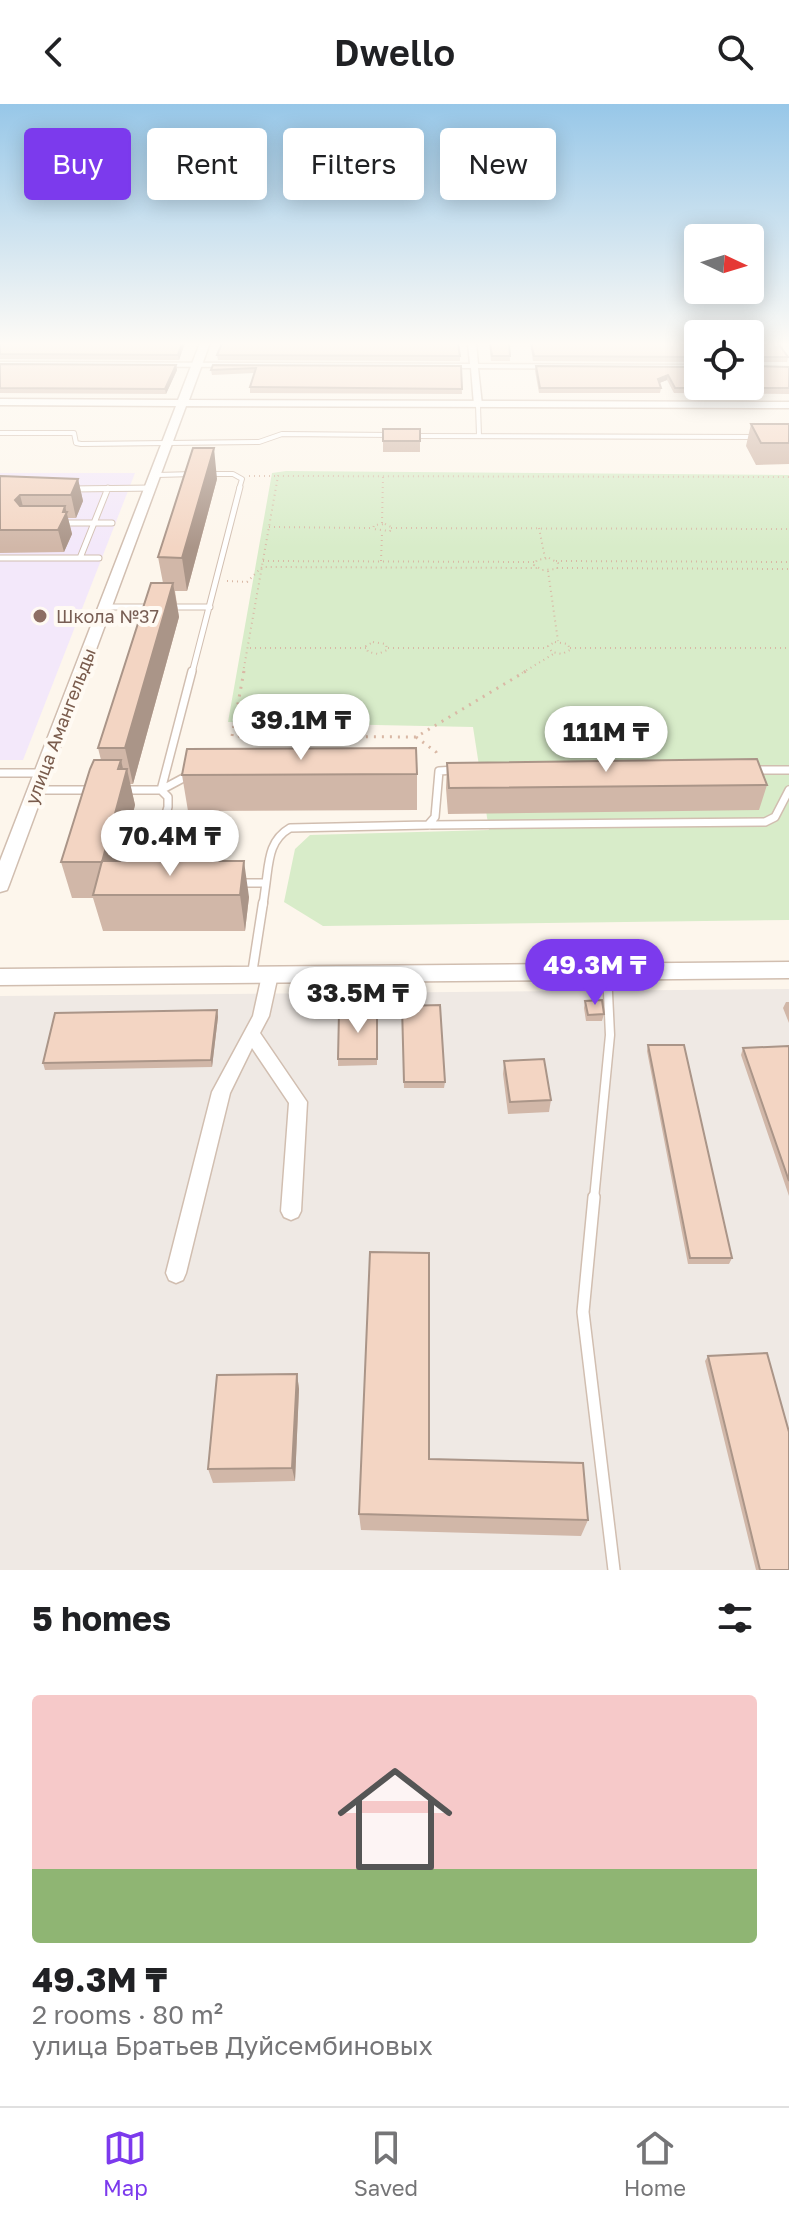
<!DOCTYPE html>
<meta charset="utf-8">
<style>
:root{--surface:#fff;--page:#f6f6f6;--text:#202124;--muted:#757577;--line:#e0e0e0;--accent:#7c3aed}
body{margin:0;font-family:"Golos Text",sans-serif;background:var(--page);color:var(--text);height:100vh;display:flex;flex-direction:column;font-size:30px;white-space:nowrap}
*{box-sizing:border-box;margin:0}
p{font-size:26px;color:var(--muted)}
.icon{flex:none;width:44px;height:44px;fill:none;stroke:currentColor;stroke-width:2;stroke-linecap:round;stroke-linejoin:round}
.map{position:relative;height:1466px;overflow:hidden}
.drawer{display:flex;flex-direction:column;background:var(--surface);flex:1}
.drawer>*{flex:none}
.top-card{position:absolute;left:24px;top:24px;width:742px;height:72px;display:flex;gap:16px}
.needle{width:52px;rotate:94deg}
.controls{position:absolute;left:684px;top:120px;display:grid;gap:16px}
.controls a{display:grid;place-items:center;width:80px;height:80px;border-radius:8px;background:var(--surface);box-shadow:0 4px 20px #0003;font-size:40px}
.price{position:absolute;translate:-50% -68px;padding:0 18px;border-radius:28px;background:#fff;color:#222;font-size:26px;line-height:52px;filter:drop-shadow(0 2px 4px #0008)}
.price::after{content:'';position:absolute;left:50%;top:48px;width:24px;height:18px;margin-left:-12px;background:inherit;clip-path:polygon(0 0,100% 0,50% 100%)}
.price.on{background:var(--accent);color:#fff}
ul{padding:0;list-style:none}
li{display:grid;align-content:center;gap:16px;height:424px;padding:0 32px}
li span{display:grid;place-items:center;height:248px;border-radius:8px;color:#555}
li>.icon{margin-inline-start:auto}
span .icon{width:144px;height:144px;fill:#fffc;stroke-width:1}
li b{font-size:34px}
h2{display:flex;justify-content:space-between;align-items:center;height:96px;padding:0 32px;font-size:34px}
.chip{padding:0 28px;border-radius:8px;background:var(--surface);box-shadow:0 4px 20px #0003;font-size:28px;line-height:72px}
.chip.on{background:var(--accent);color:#fff}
header{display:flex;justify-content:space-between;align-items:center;height:104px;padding:0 32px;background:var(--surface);font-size:36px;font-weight:600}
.menu{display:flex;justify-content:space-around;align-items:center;height:112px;border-top:2px solid var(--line);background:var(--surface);font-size:22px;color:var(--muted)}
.menu a{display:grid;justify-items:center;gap:4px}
.menu .on{color:var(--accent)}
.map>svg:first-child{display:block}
</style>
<header><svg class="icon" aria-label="back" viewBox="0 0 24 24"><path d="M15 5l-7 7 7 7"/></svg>Dwello<svg class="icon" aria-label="search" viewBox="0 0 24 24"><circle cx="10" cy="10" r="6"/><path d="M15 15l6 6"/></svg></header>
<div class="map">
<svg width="789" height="1466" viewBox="0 0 789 1466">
<rect width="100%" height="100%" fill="#fdf6ec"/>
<path fill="#efe9e4" d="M789,885V1466H0V892Z"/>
<path fill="#f3e8fa" d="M0,369H135L23,656H0Z"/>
<path fill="#d8ecc9" d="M286,367L789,371V816L323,822L284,798L295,745L310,731L489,726L473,623L228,618L272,369Z"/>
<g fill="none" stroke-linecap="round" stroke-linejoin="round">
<g stroke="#d1beb0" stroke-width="6">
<path id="service-far4" d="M478,301L479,332
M0,329H74L76,339L81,340L259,338L282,330L392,331
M413,332L756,333
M211,370H233L242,375L239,385
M157,371L194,370
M73,385L151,384"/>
</g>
<g stroke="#d1beb0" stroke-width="7">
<path id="service-far3" d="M73,385L151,384
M62,419H112
M0,454H80L108,384
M80,454H99
M106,503H152
M168,503H210
M192,569L240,383"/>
</g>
<g stroke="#d1beb0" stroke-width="10">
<path id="service-far2" d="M755,666H789
M0,669H42
M36,686H91
M124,686H161L192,567
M431,721L765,718L775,713L789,686
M150,763L168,703V693L161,686L189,671
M238,779H266L263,801
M266,779C269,757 269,736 290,724L428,721L435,713L439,667L455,666"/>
</g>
<g stroke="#d1beb0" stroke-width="11">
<path id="service-far1" d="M252,870L263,799
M594,1095L610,931L607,868"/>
</g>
<g stroke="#d1beb0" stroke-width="14">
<path id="service" d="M594,1093L583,1208L614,1466"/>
</g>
<g stroke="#d1beb0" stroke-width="3">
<path id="minor" d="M468,239H476L478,260L698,261V265L478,264L482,301L478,303L474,301L471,264L0,262V258L470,260Z
M270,865L276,867L278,871L269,912L260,929L307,998L301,1107L298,1113L291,1116L284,1113L281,1107L289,999L252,944L230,989L186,1169L183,1176L176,1179L169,1176L166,1169L212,988L253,912L262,871L264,867Z"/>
</g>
<g stroke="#d1beb0" stroke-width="3">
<path id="tertiary" d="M200,239H210L189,296L789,298V304L186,302L9,781L7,786L0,788V757L176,302L0,301V295L178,296Z
M789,858V874L0,881V865Z"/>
</g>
<path stroke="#d9b8a5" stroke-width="2" stroke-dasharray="1 4" stroke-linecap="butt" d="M249,372H278
M382,419L383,372
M385,420L391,423L390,427L373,425L374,421Z
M269,423L372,424
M391,424L789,425
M539,424L545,454
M549,454L558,459L557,465L542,466L534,461L537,456Z
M263,457L535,458
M381,457L382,429
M556,457L789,458
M557,464L789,465
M548,467L558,537
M227,477L247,478L262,463L537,464
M373,538L386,540L387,546L378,550L368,548L366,542Z
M555,538L568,540L570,546L562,550L552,548L548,542Z
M250,544H366
M388,544H548
M570,544H789
M243,569L278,372L789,373
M522,569L555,549"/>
<path stroke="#d9b8a5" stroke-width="3" stroke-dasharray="2 6" stroke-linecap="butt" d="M244,567L232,632L416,633L526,567
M416,633L436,648L439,654"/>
<use href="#service-far4" stroke="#fff" stroke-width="4"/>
<use href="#service-far3" stroke="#fff" stroke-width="5"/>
<use href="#service-far2" stroke="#fff" stroke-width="7"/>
<use href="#service-far1" stroke="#fff" stroke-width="8"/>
<use href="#service" stroke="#fff" stroke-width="11"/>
<use href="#minor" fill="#fff" fill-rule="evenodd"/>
<use href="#tertiary" fill="#fff" fill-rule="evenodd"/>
</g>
<path fill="#d1b7a8" d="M0,239H185L179,256L0,255Z
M489,239H509L510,257H491Z
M530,239H698V258L533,257Z
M750,239L788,253L787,258H750Z
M217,251L460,252V257L218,256Z
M0,260L176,261L177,266L166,290L0,289Z
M213,261L461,262L462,290L250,289V283L254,269L212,271L211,266Z
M536,262L789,263V290L674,289L667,276L659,279L661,284L660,289H539L535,267Z
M751,320H789V360L756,361L746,342Z
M383,325L420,337V348H383Z
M0,372L78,375L83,397L76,414H68L72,430L64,448L0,449Z
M217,375L187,487H175L179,513L133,680H130L135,701L121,757L249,793L245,827H103L93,794H72L61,758L101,656L98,644L163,479L158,453Z
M447,659L767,681L759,706L448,710L446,684Z
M417,670V706L188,707L182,671Z
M585,897L604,910L602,917H586L584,904Z
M786,898H789V919L783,904Z
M402,902L445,978L444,984H404Z
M217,906L218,913L212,963L45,966L43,959Z
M377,907V961L338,962V955Z
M648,941L732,1154L729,1160H688L647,947Z
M789,942V1092L741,951L743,944Z
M504,957L551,996L549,1008L508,1010L503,970Z
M708,1252L789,1466H756L705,1257Z
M297,1270L299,1285L295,1377L213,1379L208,1365Z
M429,1355L588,1416L581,1432L361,1426L359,1410Z"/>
<path fill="#aa9588" d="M182,239H185L179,256L178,251Z
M176,261L177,266L166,290L165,285Z
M668,271L667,276L657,280L658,275Z
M214,344L217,375L187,487L182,454Z
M78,375L83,397L76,414L71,391Z
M20,391L26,414L15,396Z
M65,402L72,430L64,448L58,426L63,408Z
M173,479L179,513L133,680L125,644Z
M121,656L125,673L127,665L135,701L112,791L102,758Z
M244,757L249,793L245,827L240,791Z
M217,906L218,913L212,963L211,956Z
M297,1270L299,1285L295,1377L292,1364Z"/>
<path fill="#f3d5c3" stroke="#aa9588" stroke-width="2" d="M0,239H182L178,251L0,250Z
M222,239H458L460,252L217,251Z
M490,239H509L510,252H492Z
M531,239H698V253L534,252Z
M750,239H778L788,253H751L750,258Z
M0,260L176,261L165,285L0,284Z
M213,261L461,262L462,285L250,283L256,264L211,266Z
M536,262L698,263V282H750V262L789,263V284H675L668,271L658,275L661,284H540Z
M751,320H789V339H761Z
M383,325H420V337H383Z
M193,344H214L182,454L158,453Z
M0,372L78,375L71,391H20L15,396L20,402H65L63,408H67L58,426H0Z
M151,479H173L125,644H98Z
M416,644L417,670L182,671L187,645Z
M757,655L767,681L449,684L447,659Z
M94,656H121L118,665H127L102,758H61L90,665Z
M102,757H244L240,791H93Z
M602,896L604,910L588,911L585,897Z
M440,901L445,978H404L402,902Z
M217,906L211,956L43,959L55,909Z
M377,907V955H338L339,908Z
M648,941H684L732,1154H690Z
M789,942V1077L743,944Z
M544,955L551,996L510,998L504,957Z
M370,1148L429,1149V1355L583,1359L588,1416L359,1410Z
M767,1249L789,1328V1466H760L708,1252Z
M297,1270L292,1364L208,1365L217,1271Z"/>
<linearGradient id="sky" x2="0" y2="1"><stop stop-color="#97c7e8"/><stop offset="0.54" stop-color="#fefbf6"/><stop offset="1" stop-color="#fefbf6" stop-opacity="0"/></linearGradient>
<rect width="789" height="444" fill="url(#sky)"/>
<circle fill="#8d6e63" stroke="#fffaf3" stroke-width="3" cx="40" cy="512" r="8"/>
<g text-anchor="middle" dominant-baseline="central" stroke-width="8" stroke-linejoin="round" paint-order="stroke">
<g font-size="18" fill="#785e54" stroke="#fffaf3" text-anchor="start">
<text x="56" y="512">Школа №37</text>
</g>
<g font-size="18" fill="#7a5c4d" stroke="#fffaf3">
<text transform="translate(60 622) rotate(-69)">улица Амангельды</text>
</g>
</g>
</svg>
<div class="controls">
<a><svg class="needle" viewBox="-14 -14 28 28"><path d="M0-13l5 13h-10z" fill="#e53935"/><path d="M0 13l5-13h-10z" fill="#757577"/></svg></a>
<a><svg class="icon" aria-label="locate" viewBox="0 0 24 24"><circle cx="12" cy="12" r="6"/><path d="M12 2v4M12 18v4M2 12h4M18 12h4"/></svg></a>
</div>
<b class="price" style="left:301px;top:658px">39.1M ₸</b>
<b class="price" style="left:606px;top:670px">111M ₸</b>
<b class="price" style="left:170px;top:774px">70.4M ₸</b>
<b class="price on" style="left:595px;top:903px">49.3M ₸</b>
<b class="price" style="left:358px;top:931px">33.5M ₸</b>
<div class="top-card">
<a class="chip on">Buy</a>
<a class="chip">Rent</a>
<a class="chip">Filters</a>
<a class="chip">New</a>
</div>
</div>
<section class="drawer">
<h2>5 homes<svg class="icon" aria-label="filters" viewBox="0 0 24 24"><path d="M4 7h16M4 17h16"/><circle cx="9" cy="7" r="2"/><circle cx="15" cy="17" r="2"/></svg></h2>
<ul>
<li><span style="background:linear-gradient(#f6c9c9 70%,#8fb573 0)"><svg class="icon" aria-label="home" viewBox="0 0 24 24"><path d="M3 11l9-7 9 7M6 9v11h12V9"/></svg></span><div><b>49.3M ₸</b><p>2 rooms · 80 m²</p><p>улица Братьев Дуйсембиновых</p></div></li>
</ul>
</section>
<nav class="menu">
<a class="on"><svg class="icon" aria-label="map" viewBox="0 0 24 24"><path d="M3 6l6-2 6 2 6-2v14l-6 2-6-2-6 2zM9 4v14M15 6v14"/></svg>Map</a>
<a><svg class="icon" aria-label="saved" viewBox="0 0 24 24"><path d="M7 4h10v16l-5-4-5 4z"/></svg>Saved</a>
<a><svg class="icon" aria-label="home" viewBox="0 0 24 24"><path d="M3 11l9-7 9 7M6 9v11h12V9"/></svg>Home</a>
</nav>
